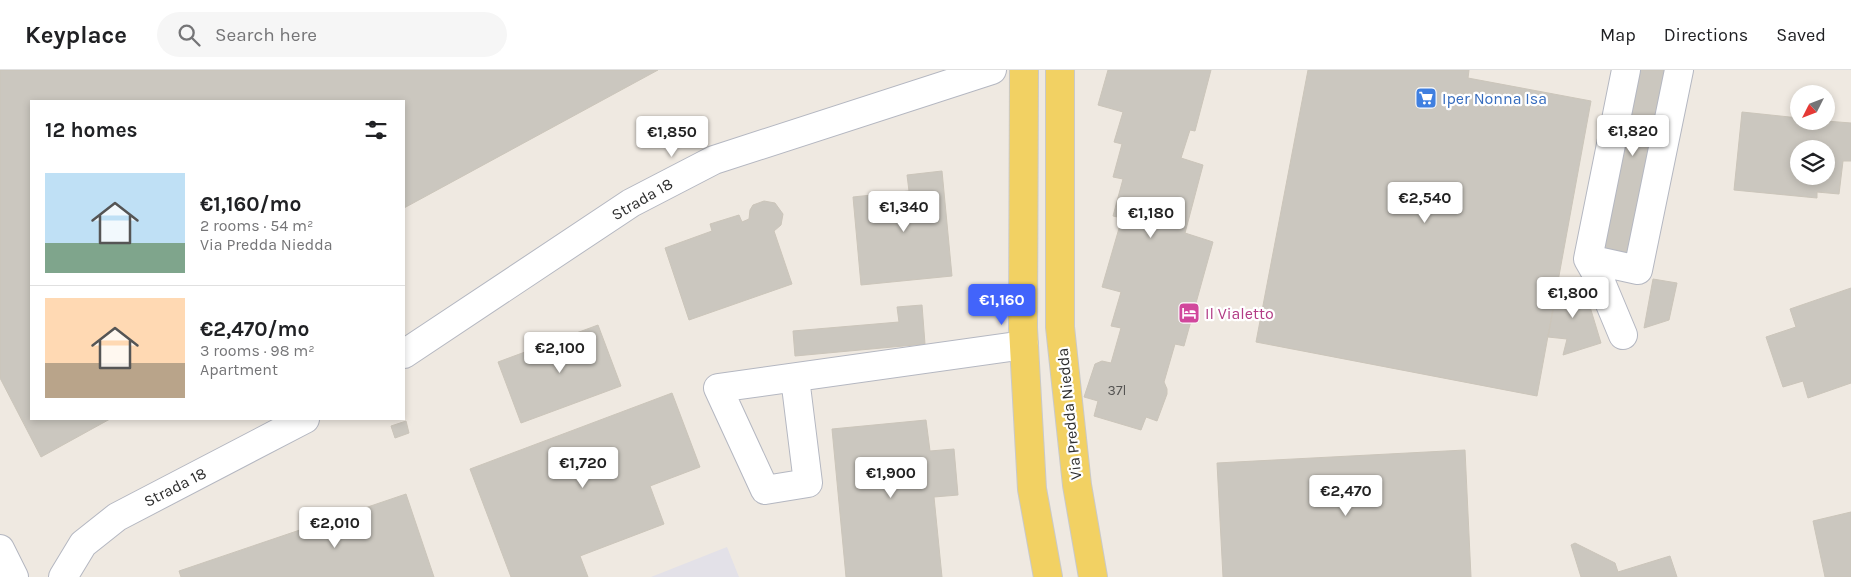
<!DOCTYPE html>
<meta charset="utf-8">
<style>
:root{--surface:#fff;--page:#f6f6f6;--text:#202124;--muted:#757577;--line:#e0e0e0;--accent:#4264fb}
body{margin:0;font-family:Karla,sans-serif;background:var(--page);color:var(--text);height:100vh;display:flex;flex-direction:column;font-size:19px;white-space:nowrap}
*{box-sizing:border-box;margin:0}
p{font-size:16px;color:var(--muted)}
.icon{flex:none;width:28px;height:28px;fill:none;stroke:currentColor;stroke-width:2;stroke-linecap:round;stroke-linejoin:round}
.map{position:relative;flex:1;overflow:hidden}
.panel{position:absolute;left:30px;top:30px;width:375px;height:320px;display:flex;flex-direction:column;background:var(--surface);border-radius:0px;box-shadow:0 2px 8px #0003}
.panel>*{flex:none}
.needle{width:32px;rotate:228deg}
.fabs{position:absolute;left:1790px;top:15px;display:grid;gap:10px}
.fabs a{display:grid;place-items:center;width:45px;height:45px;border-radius:50%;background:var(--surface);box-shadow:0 2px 8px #0003;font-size:25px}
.price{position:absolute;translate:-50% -42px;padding:0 11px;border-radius:5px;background:#fff;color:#222;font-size:16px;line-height:32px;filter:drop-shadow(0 1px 2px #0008)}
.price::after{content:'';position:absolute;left:50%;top:30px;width:15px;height:11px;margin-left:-8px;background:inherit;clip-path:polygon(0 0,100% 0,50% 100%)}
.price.selected{background:var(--accent);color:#fff}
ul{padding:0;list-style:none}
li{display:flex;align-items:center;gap:15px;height:125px;padding:0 15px}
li+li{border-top:1px solid var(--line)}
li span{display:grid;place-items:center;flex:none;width:140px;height:100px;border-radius:0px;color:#555}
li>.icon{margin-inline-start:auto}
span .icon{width:60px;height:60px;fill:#fffc;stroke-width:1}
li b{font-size:21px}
h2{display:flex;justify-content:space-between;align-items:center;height:60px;padding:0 15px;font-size:21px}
header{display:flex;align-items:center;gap:30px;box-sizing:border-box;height:70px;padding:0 25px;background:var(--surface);border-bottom:1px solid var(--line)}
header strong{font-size:24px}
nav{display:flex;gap:28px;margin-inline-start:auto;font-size:18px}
.search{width:350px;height:45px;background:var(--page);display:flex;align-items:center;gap:12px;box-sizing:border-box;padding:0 18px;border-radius:28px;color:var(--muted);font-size:19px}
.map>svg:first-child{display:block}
</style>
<header>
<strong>Keyplace</strong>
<div class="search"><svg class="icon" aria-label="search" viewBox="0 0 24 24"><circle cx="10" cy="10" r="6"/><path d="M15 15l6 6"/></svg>Search here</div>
<nav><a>Map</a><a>Directions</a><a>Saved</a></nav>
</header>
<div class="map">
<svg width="1851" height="507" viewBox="0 0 1851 507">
<rect width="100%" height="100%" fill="#efe9e1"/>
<path fill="#e3e1e8" d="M727,477L739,507H651Z"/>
<path fill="#cbc7bf" stroke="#cbc5ba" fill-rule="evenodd" d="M0,0H658L404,138V31H31V349H110L41,387L0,308Z
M1108,0H1211L1195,61L1190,60L1181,88L1203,95L1185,163L1213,172L1184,276L1175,274L1164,312L1167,319V324L1157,351L1146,347L1141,360L1094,346L1098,331L1084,327L1095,294L1102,291L1111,293L1121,258L1111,256L1121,222L1102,217L1122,148L1113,146L1123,109L1113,107L1122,74L1114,72L1123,42L1098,35Z
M1308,0H1469L1468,8L1591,31L1537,326L1256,272Z
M1630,0H1673L1631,183L1597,177Z
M1742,42L1799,48V51H1826L1851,53V91H1843L1839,124L1817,122V128L1734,120ZM1799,79H1826V106H1799Z
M942,101L952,206L861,215L853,127L909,121L907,105Z
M764,131L775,133L783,144L781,155L774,161L792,214L689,250L665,178L712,161L710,154L739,145L742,152L749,149L750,140L753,135Z
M1653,209L1677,213L1669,250L1644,258Z
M1558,213L1584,217L1601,273L1563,285L1567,269L1548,267Z
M1851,218V313L1808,328L1803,311L1783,317L1766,267L1796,257L1790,239Z
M922,235L925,274L795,286L793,261L899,252L897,237Z
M598,255L621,316L521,353L498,292Z
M672,323L700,397L650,416L664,454L580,486L588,507H511L470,399Z
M926,350L930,381L954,379L958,425L934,427L942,507H846L832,359Z
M406,351L409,363L395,368L391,356Z
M1465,380L1471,507H1223L1217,393Z
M406,424L434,507H181L179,501Z
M1851,442V507H1825L1813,451Z
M1575,473L1615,493L1618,502L1670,486L1677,507H1581L1571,475Z"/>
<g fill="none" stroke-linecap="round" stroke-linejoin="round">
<g stroke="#b4b7c1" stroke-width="30">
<path id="minor" d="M1588,189L1638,200L1679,0
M1623,265L1600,210L1588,189L1626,0
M404,284L631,133L714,90L992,0
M795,308L808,413L765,420L718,318L1024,275
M0,479L14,507
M63,507L83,474L117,447L305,349"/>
</g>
<g stroke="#c9c9c9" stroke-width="30">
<path id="major" d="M1024,0L1023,258L1032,419L1048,507
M1060,0V257L1077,415L1093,507"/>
</g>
<use href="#minor" stroke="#fff" stroke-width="28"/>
<use href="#major" stroke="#f2d163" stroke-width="28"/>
</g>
<defs>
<g id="supermarket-square" transform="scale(1.125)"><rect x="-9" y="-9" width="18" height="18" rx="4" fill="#3f7fe0" stroke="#fff"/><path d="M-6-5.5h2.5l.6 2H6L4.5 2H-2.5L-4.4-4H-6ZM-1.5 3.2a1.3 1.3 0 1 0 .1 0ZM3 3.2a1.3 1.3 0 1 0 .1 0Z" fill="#fff"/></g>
<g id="hotel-square" transform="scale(1.125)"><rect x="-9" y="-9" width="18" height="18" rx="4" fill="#d1479c" stroke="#fff"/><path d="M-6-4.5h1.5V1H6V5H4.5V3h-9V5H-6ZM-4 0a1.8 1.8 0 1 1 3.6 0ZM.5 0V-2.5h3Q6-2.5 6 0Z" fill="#fff"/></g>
</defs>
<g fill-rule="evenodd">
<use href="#supermarket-square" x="1426" y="28"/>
<use href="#hotel-square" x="1189" y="243"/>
</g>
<g text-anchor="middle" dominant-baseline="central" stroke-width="4.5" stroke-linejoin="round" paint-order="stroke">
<g font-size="14" fill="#555452">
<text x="1117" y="320">37l</text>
</g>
<g font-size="16" fill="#366cbe" stroke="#fff" text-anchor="start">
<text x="1442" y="28">Iper Nonna Isa</text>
</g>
<g font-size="16" fill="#2e2e2e" stroke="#fff">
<text transform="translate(642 129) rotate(-30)">Strada 18</text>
<text transform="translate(1069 344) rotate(-96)">Via Predda Niedda</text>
<text transform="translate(175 417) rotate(-27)">Strada 18</text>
</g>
<g font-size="16" fill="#b23c85" stroke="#fff" text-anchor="start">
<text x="1205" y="243">Il Vialetto</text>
</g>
</g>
</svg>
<div class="fabs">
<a><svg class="needle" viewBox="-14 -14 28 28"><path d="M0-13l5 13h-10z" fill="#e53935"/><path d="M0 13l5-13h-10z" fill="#757577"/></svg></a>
<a><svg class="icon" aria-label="layers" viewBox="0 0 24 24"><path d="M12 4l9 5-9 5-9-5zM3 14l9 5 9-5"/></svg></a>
</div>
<b class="price" style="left:1633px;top:87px">€1,820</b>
<b class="price" style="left:672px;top:88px">€1,850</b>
<b class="price" style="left:1425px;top:154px">€2,540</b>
<b class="price" style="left:904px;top:163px">€1,340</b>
<b class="price" style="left:1151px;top:169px">€1,180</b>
<b class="price" style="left:1573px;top:249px">€1,800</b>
<b class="price selected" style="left:1002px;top:256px">€1,160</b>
<b class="price" style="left:560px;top:304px">€2,100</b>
<b class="price" style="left:583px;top:419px">€1,720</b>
<b class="price" style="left:891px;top:429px">€1,900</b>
<b class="price" style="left:1346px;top:447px">€2,470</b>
<b class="price" style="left:335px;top:479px">€2,010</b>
<section class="panel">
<h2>12 homes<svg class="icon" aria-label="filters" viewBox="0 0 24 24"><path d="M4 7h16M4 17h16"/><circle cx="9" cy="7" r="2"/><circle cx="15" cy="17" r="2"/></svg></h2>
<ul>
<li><span style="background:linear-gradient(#bfe0f5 70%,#7fa58c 0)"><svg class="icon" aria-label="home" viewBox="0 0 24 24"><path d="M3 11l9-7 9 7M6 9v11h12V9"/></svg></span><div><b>€1,160/mo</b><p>2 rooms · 54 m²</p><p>Via Predda Niedda</p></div></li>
<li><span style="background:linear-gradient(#ffd9b3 65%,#b9a48a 0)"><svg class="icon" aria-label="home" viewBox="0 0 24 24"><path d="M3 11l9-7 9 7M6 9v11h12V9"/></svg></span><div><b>€2,470/mo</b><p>3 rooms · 98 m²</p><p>Apartment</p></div></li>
</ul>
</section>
</div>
